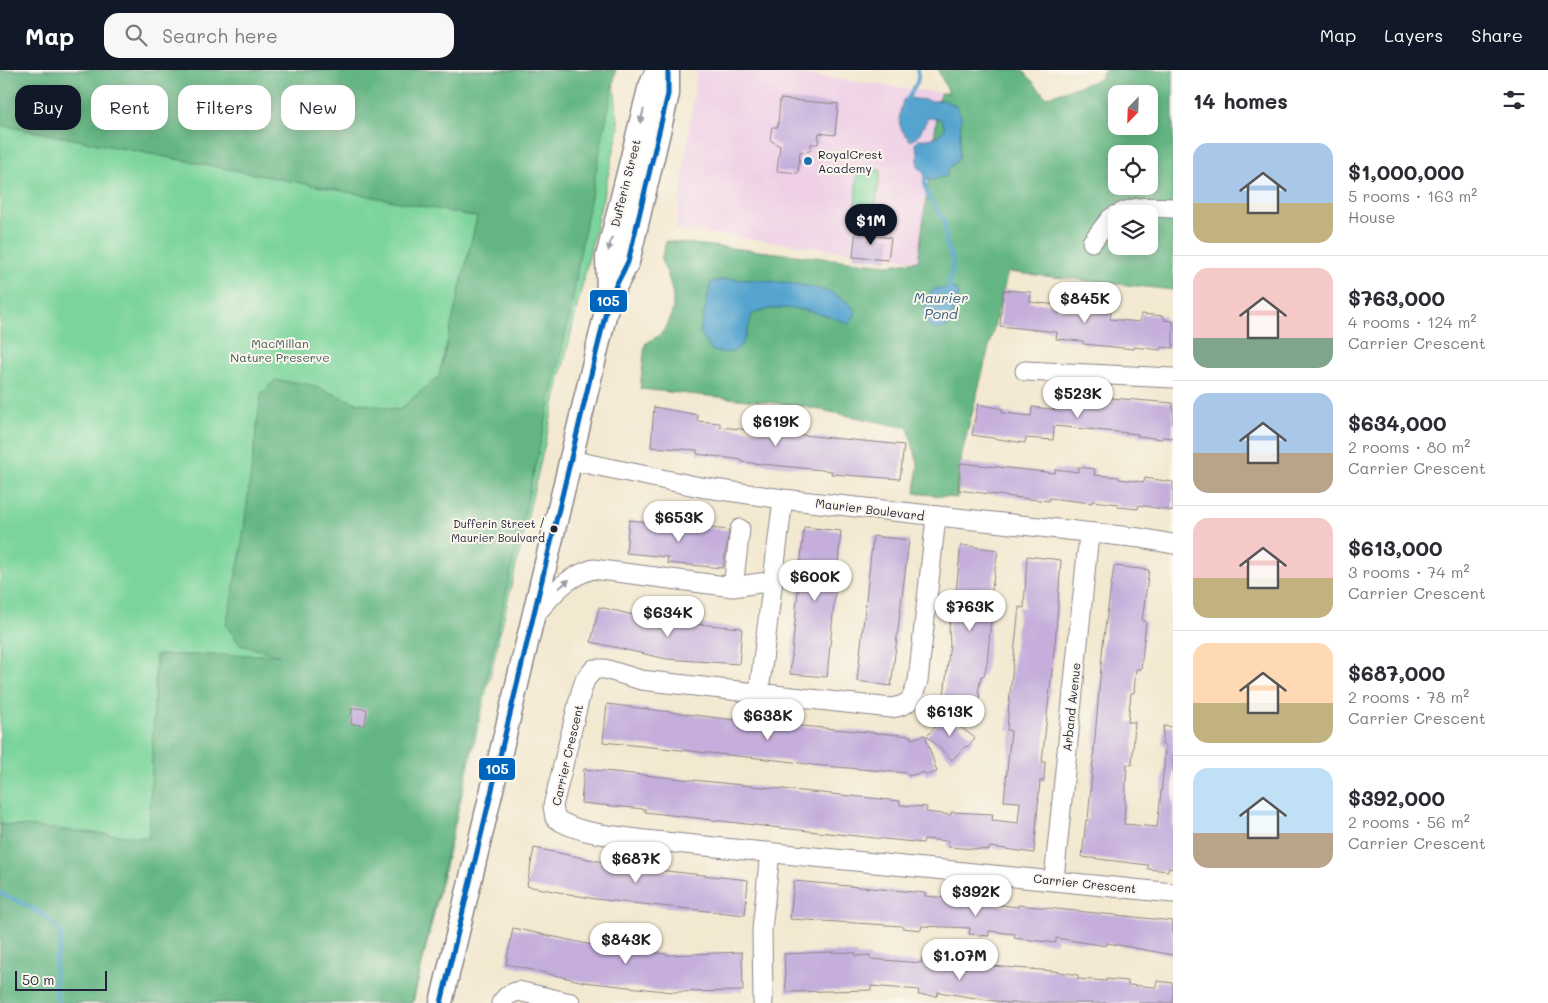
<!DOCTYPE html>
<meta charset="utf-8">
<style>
:root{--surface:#fff;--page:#f7f7f7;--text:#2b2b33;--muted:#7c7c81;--line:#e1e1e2;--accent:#111827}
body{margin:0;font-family:Mali,sans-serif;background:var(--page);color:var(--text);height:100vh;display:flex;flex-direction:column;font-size:19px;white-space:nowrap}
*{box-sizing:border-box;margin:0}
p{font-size:16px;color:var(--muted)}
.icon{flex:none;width:28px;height:28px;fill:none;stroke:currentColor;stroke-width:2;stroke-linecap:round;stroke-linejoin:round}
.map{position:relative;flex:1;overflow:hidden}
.panel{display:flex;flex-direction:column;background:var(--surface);width:375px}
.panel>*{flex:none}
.banner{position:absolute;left:15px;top:15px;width:475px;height:45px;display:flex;gap:10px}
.needle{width:32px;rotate:203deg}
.tools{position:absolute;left:1108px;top:15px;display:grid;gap:10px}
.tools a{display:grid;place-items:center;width:50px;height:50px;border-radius:10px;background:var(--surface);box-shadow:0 2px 12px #0003;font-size:25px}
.scale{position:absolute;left:15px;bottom:12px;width:92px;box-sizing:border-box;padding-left:5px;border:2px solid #22223b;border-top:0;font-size:14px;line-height:18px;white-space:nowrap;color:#22223b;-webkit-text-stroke:4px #fbf7ec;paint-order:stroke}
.price{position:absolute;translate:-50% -42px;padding:0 11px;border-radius:18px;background:#fff;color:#222;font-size:16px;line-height:32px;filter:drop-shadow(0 1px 2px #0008)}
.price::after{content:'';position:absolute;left:50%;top:30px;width:15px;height:11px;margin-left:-8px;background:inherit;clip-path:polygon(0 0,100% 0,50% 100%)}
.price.on{background:var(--accent);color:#fff}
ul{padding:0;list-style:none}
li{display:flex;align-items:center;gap:15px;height:125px;padding:0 20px}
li+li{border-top:1px solid var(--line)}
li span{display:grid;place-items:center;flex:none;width:140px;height:100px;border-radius:15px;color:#555}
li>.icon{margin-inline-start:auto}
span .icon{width:60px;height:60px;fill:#fffc;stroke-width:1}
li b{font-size:21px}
h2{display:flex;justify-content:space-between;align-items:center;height:60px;padding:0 20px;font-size:21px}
.tag{padding:0 18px;border-radius:15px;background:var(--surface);box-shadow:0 2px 12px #0003;font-size:18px;line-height:45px}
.tag.on{background:var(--accent);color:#fff}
header{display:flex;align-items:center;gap:30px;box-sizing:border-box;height:70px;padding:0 25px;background:var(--accent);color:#fff}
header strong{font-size:24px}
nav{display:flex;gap:28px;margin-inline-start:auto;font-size:18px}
.search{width:350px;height:45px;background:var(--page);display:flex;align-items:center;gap:12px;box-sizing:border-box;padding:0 18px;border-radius:15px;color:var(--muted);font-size:19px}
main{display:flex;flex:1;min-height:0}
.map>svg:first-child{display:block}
</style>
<header>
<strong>Map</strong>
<div class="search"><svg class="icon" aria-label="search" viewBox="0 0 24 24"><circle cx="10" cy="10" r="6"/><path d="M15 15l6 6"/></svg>Search here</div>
<nav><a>Map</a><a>Layers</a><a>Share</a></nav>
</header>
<main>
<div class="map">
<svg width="1173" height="933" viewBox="0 0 1173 933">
<rect width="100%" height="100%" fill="#fbf7ec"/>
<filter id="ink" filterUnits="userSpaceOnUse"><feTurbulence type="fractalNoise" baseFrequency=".02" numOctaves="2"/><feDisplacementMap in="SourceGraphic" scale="10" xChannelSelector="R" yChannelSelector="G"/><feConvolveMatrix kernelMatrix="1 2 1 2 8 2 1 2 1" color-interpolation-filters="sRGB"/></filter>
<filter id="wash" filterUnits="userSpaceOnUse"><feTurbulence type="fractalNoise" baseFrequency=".0096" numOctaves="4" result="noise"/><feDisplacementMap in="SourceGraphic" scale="20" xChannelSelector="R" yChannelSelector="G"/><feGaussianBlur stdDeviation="1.12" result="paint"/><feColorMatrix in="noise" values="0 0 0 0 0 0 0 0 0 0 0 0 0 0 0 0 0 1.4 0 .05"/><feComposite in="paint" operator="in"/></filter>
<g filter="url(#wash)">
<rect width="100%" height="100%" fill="#f3e8d0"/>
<path fill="#efd0e6" d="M697,0H768L940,23L918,191L676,159Z"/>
<path fill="#7ad49b" stroke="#4e7b6b" d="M0,0H612L619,59L413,933H0Z
M857,99L881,100L875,140L855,138Z"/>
<path fill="#63b683" stroke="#426c5f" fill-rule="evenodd" d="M0,0H616L580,183L572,236L412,933H0V754L149,768L156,585H279L240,575L226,555L241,481L261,324L275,310L308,314L354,332L399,340L439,306L477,147L0,55Z
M938,0H1023L1046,27L1100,9L1104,0H1173V220L1008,202L962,383L957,428L915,423L918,394L908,358L796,335L640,319L645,274C651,270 660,266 664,260C680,238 672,213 661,190L666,171L888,195L918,191L940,23H949ZM1116,24H1149V56H1116ZM1116,84H1149V116H1116ZM1116,144H1149V176H1116Z"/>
<path fill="#54a4cf" stroke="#3b6385" d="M908,28L933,31L944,30L956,36L961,46L959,89L948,99L946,107H939L935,110L925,108L924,103L918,97V82L915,73L919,69C931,70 936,68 945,59L941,49L928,48L918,66L911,71C896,56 898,50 903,30Z
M726,209C757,210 842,211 856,243L849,254C819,242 783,231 752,244C745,270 742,290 711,280L700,262L711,212Z
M949,218L956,219L959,224L948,257L936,260L929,257C922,244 924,229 934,219Z"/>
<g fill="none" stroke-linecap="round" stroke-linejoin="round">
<path stroke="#54a4cf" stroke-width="4" d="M908,28C913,18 921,12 917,0
M925,108V117L928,126L944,150L946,171L953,193L949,218
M0,823C18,832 62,847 61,872C61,878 57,884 56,890C53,905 55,919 58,933"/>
</g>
<g id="blocks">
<path fill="#c5aedb" d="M780,29L838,34L835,65L819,63L818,74H811L810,81L800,82L798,103L777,101L780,76L770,70L772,57H778Z
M856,158L866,159L865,164L891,168L888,190L853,187Z
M1003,220L1031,222L1030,232L1057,235L1056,239L1111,243L1110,249L1140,252L1141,244L1164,246V250L1173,251V278L1161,277V280L1134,277V279L1083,274V271L1056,269L1057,262L1000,256Z
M1061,324L1173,333V368L1163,367L1162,369L1137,366L1138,364L1054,356L1053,370L1026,368L1025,373L972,365L978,334L1003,339L1002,343L1031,346L1032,337L1059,340Z
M654,337L698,345L697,351L720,353V357L904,375L900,409L831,404L832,401L742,392V390L697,384V380L651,377Z
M960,393L1055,403V399L1078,402V397L1095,399L1094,405L1119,407V409L1144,412L1145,408L1173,412V441L1139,435L1138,439L1118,437L1119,434L1092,431V433L1049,428V431L1029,429L958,420Z
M629,450L729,460L723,498L667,493L668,487L626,483Z
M804,457L841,461L827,607L790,604Z
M873,466L909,470L891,616L857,611Z
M961,475L998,480L989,538L992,539L987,593L984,606H981L978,624H980L977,639L982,640L979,652L942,643L950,574L949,560L950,548L953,549Z
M1027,486L1061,490L1056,563L1042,692H1045L1044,711H1040L1034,783L990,777L989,780L948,777V771L924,769L923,773L780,758L645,742V739L581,733L584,699L900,731V735L927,737L926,742L951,745V742L993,744L992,750L1018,753L1020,732L1004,731L1011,661L1007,660L1009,633L1019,537L1024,538Z
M1114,496L1149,500L1142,551H1146L1141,599H1136L1134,623H1131L1128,652H1135L1132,695L1127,694L1124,754L1157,757L1164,697L1165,675H1162L1164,656L1173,657V799L1168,798V801L1148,799V795L1082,787L1086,750H1088L1103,573Z
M599,537L673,554V552L742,558L739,594L667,589L591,572Z
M607,634L726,649L911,666V669L925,665L937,702L926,705L924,702L908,706L907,703L813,695L786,691L603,672Z
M352,638L367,639L365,655L351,654Z
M942,643L975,668L968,677L966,676L952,690L927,666L939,652Z
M534,778L603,792V794L748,810L745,845L595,829L527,816Z
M794,811L925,823V826L992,832V834L1018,837V835L1173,851V885L1107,873L1106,876L1056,868V873L1014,868L1015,864L989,861V866L969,864L970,858L922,856L921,860L902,858L903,856L790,849Z
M513,858L597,876L666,884V885L742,882L743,921L673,922L584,912L506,894Z
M831,882L856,883V886L870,885V889L921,893L922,888L941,890L940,895L967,898V894L1053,901L1078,905V909L1106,911V909L1128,911V915L1156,917L1157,911L1173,913V933H1008L938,922L937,926L918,925L919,920L871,916V920L786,922L784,884Z"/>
</g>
</g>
<g filter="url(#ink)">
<use href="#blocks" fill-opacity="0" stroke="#8a8586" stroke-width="1"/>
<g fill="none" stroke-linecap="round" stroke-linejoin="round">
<g stroke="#8a8586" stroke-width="21">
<path id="minor" d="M1119,144C1137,135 1154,137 1173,138
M1092,172L1110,149L1116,145
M1025,301L1173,308
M570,390L700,417L783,429L1140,468L1173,474
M936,447L918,611C912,629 911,635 891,638L641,610L605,599H594L585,610L581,622L553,736L555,748C579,765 616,765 645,770L1173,823
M733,517L740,459
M533,547C553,524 564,508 593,499L733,517L773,511
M759,622L783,429
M1054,809L1089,464
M501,933L508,925L518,921L571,933
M763,933L762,860L770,782"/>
</g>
<g stroke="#8a8586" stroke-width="25">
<path id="major" d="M608,227L607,187L649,19L657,0
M441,933L609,229L628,192L668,24V0"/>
</g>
<use href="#minor" stroke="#fff" stroke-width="19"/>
<use href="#major" stroke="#fff" stroke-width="22"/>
<g stroke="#fbf7ec" stroke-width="9">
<path id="bus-1" d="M441,933L609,229L628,192L668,24V0"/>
</g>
<use href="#bus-1" stroke="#0065bd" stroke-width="5"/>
</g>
<defs><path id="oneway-solid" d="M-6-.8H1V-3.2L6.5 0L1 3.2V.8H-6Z" transform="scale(1.25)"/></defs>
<g fill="#9c9ca7">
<use href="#oneway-solid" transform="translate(642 46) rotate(104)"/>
<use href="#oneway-solid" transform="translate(610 174) rotate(104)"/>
<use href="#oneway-solid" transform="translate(564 514) rotate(-40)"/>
</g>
</g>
<circle fill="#1f6fb2" stroke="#fbf7ec" stroke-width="2" cx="808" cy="91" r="5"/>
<circle fill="#22223b" stroke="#fbf7ec" stroke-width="2" cx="554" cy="459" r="4.5"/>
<g text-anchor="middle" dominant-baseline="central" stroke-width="4" stroke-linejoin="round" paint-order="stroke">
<g font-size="11" fill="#22223b" stroke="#fbf7ec" text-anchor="end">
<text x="545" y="453">Dufferin Street /<tspan x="545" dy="14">Maurier Boulvard</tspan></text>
</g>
<g font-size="12" fill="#22223b" stroke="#fbf7ec" text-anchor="start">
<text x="818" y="84">RoyalCrest<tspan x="818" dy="14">Academy</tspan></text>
</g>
<g font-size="12" fill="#22223b" stroke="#fbf7ec">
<text transform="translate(625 113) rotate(-76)">Dufferin Street</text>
<text transform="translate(870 439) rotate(7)">Maurier Boulevard</text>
<text transform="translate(1071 637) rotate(-84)">Arband Avenue</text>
<text transform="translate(567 685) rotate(-77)">Carrier Crescent</text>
<text transform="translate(1085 813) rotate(6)">Carrier Crescent</text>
</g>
<g font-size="12" fill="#3c5758" stroke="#fbf7ec">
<text x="280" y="273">MacMillan<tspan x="280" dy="14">Nature Preserve</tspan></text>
</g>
<g font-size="14" font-style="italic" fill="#385c7e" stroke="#fbf7ec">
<text x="941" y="227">Maurier<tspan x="941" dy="16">Pond</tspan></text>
</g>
</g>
<g stroke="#fbf7ec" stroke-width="2">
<rect x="589" y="219" width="39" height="24" rx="5" fill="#0065bd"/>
<rect x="478" y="687" width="38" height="24" rx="5" fill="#0065bd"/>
</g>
<g font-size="14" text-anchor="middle" font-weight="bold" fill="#fff">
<text x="608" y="236">105</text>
<text x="497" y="704">105</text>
</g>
</svg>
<div class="tools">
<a><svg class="needle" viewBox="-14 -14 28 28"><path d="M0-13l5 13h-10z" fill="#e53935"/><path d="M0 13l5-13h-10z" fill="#7c7c81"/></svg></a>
<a><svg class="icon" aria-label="locate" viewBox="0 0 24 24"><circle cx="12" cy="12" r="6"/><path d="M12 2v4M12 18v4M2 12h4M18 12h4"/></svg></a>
<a><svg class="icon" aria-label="layers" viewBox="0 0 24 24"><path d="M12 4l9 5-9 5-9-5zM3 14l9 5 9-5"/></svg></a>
</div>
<div class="scale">50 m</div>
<b class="price on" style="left:871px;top:176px">$1M</b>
<b class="price" style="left:1085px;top:254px">$845K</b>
<b class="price" style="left:1078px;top:349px">$523K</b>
<b class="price" style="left:776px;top:377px">$619K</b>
<b class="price" style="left:679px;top:473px">$653K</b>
<b class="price" style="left:815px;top:532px">$600K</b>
<b class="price" style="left:970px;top:562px">$763K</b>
<b class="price" style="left:668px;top:568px">$634K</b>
<b class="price" style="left:950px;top:667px">$613K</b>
<b class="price" style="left:768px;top:671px">$638K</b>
<b class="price" style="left:636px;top:814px">$687K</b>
<b class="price" style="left:976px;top:847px">$392K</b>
<b class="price" style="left:626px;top:895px">$843K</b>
<b class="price" style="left:960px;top:911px">$1.07M</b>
<div class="banner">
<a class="tag on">Buy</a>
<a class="tag">Rent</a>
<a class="tag">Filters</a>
<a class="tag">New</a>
</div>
</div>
<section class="panel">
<h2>14 homes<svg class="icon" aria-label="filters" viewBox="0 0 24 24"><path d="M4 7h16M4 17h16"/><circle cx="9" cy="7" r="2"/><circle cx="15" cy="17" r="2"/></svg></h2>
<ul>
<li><span style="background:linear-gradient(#a9c7e8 60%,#c2b280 0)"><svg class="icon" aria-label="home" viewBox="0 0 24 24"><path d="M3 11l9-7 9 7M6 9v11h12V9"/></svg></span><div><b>$1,000,000</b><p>5 rooms · 163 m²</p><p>House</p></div></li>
<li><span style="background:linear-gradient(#f6c9c9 70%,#7fa58c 0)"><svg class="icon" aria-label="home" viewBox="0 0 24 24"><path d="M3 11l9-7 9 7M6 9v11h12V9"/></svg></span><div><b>$763,000</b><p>4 rooms · 124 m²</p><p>Carrier Crescent</p></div></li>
<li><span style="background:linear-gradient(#a9c7e8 60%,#b9a48a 0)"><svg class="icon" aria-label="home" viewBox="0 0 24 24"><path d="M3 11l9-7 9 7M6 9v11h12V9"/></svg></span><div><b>$634,000</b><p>2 rooms · 80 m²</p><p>Carrier Crescent</p></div></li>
<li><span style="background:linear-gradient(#f6c9c9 60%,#c2b280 0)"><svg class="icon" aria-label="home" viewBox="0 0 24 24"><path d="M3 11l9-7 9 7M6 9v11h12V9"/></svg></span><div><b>$613,000</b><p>3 rooms · 74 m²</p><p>Carrier Crescent</p></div></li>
<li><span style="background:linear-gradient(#ffd9b3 60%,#c2b280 0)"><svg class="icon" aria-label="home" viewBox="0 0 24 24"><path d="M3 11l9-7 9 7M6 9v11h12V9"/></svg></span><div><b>$687,000</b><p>2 rooms · 78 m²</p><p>Carrier Crescent</p></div></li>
<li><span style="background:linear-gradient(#bfe0f5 65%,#b9a48a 0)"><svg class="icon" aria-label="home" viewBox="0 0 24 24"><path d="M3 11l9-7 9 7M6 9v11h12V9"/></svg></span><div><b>$392,000</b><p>2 rooms · 56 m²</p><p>Carrier Crescent</p></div></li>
</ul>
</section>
</main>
